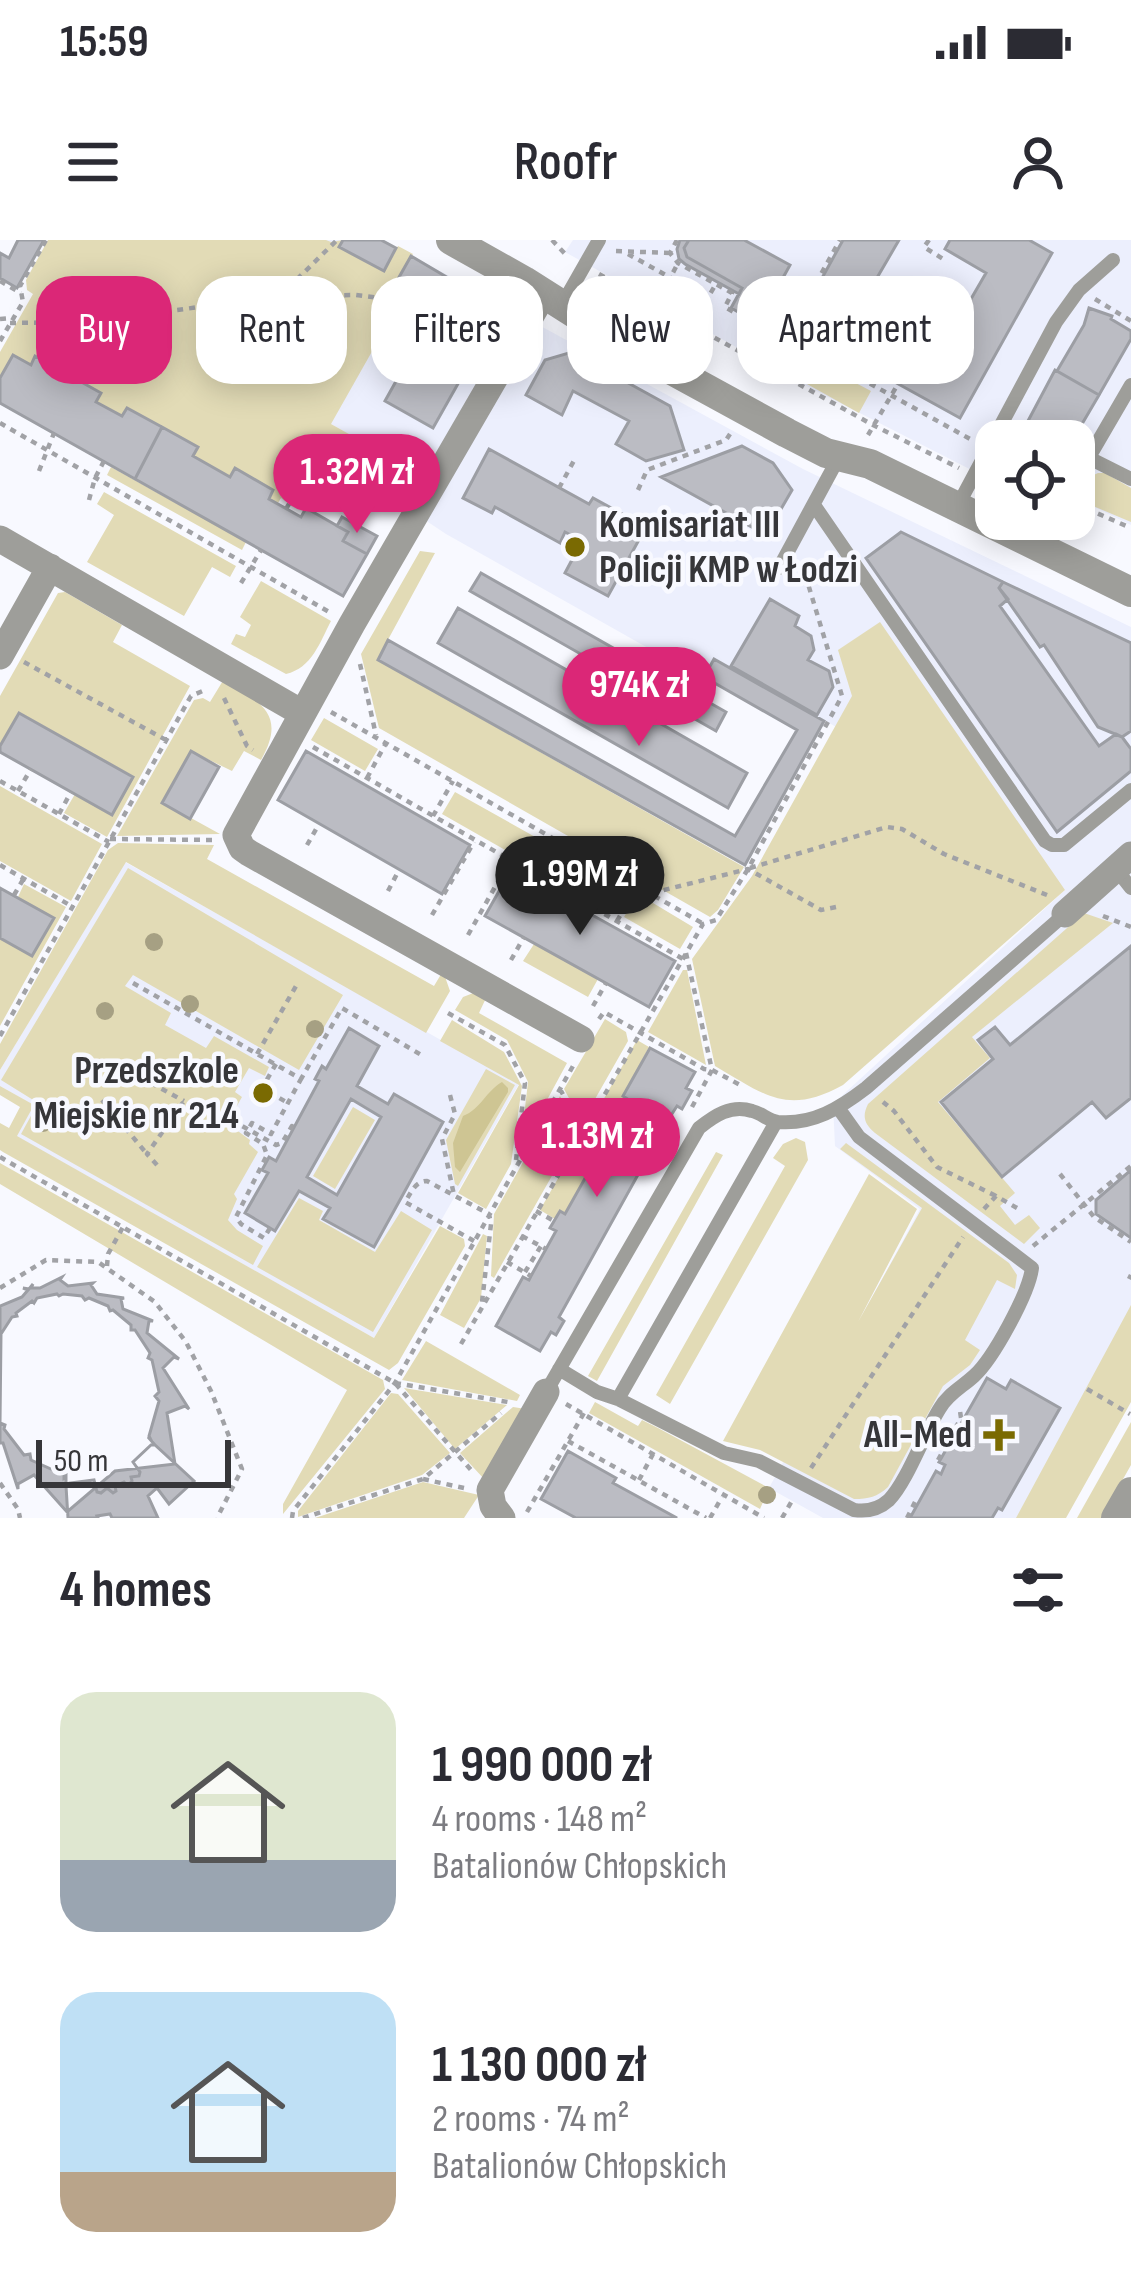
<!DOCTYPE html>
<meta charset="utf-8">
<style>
:root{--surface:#fff;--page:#f7f7f7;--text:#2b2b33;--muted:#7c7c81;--accent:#db2777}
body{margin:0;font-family:"Sofia Sans Condensed",sans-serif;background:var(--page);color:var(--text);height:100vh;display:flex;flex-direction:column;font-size:45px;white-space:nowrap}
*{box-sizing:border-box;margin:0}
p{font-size:39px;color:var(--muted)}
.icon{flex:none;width:66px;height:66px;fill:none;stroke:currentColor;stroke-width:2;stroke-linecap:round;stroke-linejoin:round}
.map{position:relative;height:1278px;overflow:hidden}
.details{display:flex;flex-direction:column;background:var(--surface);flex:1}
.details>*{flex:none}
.banner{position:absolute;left:36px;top:36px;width:1059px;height:108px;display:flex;gap:24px}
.buttons{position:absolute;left:975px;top:180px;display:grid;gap:24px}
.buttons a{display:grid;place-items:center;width:120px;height:120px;border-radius:24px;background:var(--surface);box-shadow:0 6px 30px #0003;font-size:60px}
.scale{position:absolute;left:36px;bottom:30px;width:195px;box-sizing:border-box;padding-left:12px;border:6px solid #363639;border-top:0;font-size:33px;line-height:42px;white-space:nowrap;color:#363639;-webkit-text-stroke:9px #f8f9ff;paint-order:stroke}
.price{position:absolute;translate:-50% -102px;padding:0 27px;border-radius:42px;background:var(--accent);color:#fff;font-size:39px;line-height:78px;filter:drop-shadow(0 3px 6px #0008)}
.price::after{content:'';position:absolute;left:50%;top:72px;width:36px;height:27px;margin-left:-18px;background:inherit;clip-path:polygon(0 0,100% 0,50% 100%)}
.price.on{background:#222;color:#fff}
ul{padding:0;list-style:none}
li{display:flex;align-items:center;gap:36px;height:300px;padding:0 60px}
li span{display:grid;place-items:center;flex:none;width:336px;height:240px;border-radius:36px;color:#555}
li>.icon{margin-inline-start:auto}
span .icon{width:144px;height:144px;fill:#fffc;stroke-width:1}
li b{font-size:51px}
h2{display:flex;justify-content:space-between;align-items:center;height:144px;padding:0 60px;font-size:51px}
.pill{padding:0 42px;border-radius:36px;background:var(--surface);box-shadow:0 6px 30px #0003;font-size:42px;line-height:108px}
.pill.on{background:var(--accent);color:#fff}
.status{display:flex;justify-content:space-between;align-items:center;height:84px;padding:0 60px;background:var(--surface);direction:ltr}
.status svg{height:33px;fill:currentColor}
header{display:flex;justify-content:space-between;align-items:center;height:156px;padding:0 60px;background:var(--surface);font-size:54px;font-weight:600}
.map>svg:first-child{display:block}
</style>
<div class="status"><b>15:59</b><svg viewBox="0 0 49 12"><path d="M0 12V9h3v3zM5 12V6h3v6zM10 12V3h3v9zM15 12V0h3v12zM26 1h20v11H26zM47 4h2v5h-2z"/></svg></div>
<header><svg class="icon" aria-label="menu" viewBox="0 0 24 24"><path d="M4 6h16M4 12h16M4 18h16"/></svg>Roofr<svg class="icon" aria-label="person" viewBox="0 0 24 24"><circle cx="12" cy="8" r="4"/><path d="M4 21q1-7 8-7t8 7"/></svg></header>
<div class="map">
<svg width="1131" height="1278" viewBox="0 0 1131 1278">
<rect width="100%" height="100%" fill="#f8f9ff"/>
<path fill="#eceffd" d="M301,0H383L803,229L1131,387V1159L1063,1278H823L769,1248L920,969L835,906L833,864L1065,650L838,488L714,418L703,439L446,294L404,266L421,236L331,184Z
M573,0H1131V285L1074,257V201H996L995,242L801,143L565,12Z
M125,622L519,844L374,1098L16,896L33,865L0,846V830Z"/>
<path fill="#e2dbb6" d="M48,0H326L331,2L343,0L340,8L384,31L398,6L413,14L398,39L409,46L331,184L417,232L397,263L299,204L282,231L299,241L287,262L281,258L278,263L270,259L274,250L235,228L229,236L194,216L198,207L127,167L122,176L97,162L101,153L36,116L31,124L13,115L0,137V112L33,54L27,50L26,40Z
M791,109L871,151L859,173L780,129Z
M111,227L246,302L242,310L107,235Z
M1098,233H1105L1131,248V282L1074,258L1085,239Z
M104,252L236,326L230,337L212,327L184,376L87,322L114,275L97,264Z
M420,311L435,313L377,420L744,627L718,670L710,677L379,488L361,414Z
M261,341L331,381C320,402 312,428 286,434L231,404L236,394L245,397L251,385L240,377Z
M65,352L122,385L113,402L190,446L107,597L64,573L75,554L111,575L133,536L19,472L0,505V456L58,353Z
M880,382L1065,650L843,845C787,876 765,855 715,826L692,719L752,636L852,456L838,410Z
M224,439C261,463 287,474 261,520L244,511L232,531L191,511L162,562L220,594L117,596L194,460L203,458L210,462Z
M324,478L378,509L365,531L311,500Z
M0,546L102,604L71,661L0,621Z
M455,552L562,612L549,635L442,574Z
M118,603L214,605L207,619L434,746L443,731L450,751L426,793L126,622L0,830V804L108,610Z
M128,628L343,755L299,830L133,735L125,746L171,773L165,785L206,808L214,796L269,827L265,836L249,828L235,852L242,857L227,883L250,900L249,904L258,912L234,954L237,959L228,980L237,990L263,1006L253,1025L21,894L38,863L1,840Z
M24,644L66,667L0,786V699L32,716L54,678L18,657Z
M638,654L693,687L680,709L624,677Z
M1084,673L1113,683L972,797L990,818L938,862L1015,953L1000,966L1015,985L1029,975L1040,988L1024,1004L875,893C864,884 862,876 868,864Z
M534,704L598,739L588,757L523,721Z
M683,730H687L706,825L648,792Z
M476,752L487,756L479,773L567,823L520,910L528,842L507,800L455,770L463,757Z
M605,779L626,792L628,801L582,882L564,849Z
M452,780L504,812L522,846L511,924L486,969L458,953L519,845L440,801Z
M637,800L649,807L623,856L628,860L603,905L584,894Z
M486,829L515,845L458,946L455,944L446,900Z
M0,846L34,865L17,896L374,1098L440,986L464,999L465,1006L398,1123L389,1130L3,912L0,910V883L9,888L20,867L0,855Z
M560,856L578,890L494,1038L491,1036L494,974Z
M353,867L375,880L335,949L313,936Z
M581,898L595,905L585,922L591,926L565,973L559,970L555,979L540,970Z
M796,898L805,902L808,920L670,1164L656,1155L785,926L773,918L783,904Z
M846,903L1009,1023L1017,1035L1015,1049L997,1040L965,1100L980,1110L970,1125L943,1146L888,1247C877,1257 869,1259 854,1259L760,1210L723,1201L869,934L917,969L858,1082L922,968L840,909Z
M716,912L723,915L597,1141L588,1136Z
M0,923L383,1140L385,1149L283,1274V1264L347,1150L0,944Z
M299,958L323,971L319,980L375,1012L401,971L432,990L373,1092L257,1027Z
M483,994L487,996L481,1058L464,1088L440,1075Z
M1131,1065V1162L1066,1278H1016Z
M426,1101L520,1155L517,1161L402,1140Z
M404,1148L507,1165L455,1209Z
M391,1153L398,1154L450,1213L422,1235L298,1277V1271Z
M595,1162L638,1186L642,1180L658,1188L769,1248L760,1269L589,1173Z
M513,1167L526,1169L485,1240L460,1213Z
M1131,1182V1225L1101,1278H1077Z
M423,1242L479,1255L464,1278H315Z"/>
<path fill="#cec593" d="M502,842L508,848V852L460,932L455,927L453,903L463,876C481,869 486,851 502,842Z"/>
<path fill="#bbbcc3" stroke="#9c9ea4" stroke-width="3" fill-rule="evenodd" d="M18,0H44L17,48L0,38V13L9,18Z
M343,0H381L396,8L384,31L339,7Z
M680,0H689L684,8L687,17L742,48L739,54L685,24L679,19L677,9Z
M689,0H744L790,25L774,54L788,63L772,91L731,68L742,48L687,17L684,8Z
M843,0H899L860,67L902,89L897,100L935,121L986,33L945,9L950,0H1029L1052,13L960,178L795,87Z
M411,16L450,39L437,62L398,39Z
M458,46L482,59L490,87L433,188L385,161L434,73L441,77Z
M1089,68L1112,76L1111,79L1131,91V99L1099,155L1057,131L1084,85Z
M572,112L670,166L684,210L646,221L616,204L629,181L573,151L562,175L526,155L545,120Z
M13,115L31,125L35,116L101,153L96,162L122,176L127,168L162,187L135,239L0,163V138Z
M1055,130L1099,155L1072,201H1063L1028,181Z
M162,187L198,207L193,216L230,237L235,228L273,250L269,259L301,277L306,268L348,292L343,301L367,314L343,356L135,239Z
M742,206L773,223L792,250L766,295L661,237Z
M489,209L589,264L593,258L646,287L608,356L565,333L582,301L565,292L560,303L495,267L492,273L463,258Z
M342,277L377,296L367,314L343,301L348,292L337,286Z
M901,292L1003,342L999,348L1008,359L1000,366L1099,506L1116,494L1122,497L1131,509V531L1057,592L866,318Z
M481,333L726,472L716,491L470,351Z
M1003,342L1131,403V491L1122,497L1098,487L1044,405L1040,407L999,348Z
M770,359L799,376L795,386L811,396L814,410L808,420L829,431L833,447L817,475L731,426Z
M458,368L747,533L728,568L438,403Z
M388,400L735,596L797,490L704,437L714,419L824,481L745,625L378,420Z
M19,473L133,537L112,575L0,512V506Z
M191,511L219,527L190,579L162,563Z
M306,511L470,605L442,654L278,560Z
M511,630L675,721L649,767L485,676Z
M0,648L54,678L32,716L0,698Z
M1131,706V858L1106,878L1092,862L1002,937L941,862L993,819L978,800L995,787L1010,805Z
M349,788L379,806L357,846L388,864L394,854L443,882L374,1007L323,979L330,968L299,951L275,991L245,973L268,933L262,930L269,917L276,921L319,841L315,839L322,826L326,829ZM351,859L381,877L337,955L307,937Z
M650,808L695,832L686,848L692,851L682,869L677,866L670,877L574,1050L559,1077L564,1081L556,1095L551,1092L540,1111L496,1086L523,1037L529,1040L531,1036L556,991L550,988L560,971L565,974L592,926L586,923L596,906L603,907L629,860L623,856Z
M1131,930V998L1096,974V960Z
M62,1037L60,1040L68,1046L93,1043L91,1045L97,1054L124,1058L121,1059L123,1069L153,1081H149L147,1093L179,1119L174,1117L163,1128L189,1169L185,1166L167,1173L175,1224L115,1231L67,1272L34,1235L18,1244V1249L3,1203H0V1066L22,1057L28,1050L23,1048L29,1049L33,1044L31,1048H40Z
M57,1054L59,1056L63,1054L82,1056L85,1060L89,1058L108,1066L110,1071L113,1070L131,1085V1090H135L150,1113L148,1118L152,1120L159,1152L155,1156L159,1161L149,1196L150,1198L148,1197L155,1205H151L133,1222L140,1232L139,1236L131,1237L132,1241L128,1246L124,1242L115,1246L116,1251L113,1253L107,1248L101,1253L97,1252L94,1240L70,1243V1246H66V1236L64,1238V1235L31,1220L30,1214L24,1215L4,1189L5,1185L0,1183L1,1094L12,1077L17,1076L16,1073L32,1061L34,1063L37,1058Z
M987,1138L1006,1149L1011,1140L1060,1168L1002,1270L998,1268L992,1278H910L936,1231L941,1234L945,1225L939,1222Z
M151,1205H155L194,1241L169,1264L157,1248L148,1256L158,1278H112L110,1274L97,1276L98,1278H68L66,1246H70V1243L94,1240L97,1252L101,1253L107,1248L113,1253L116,1251L115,1246L124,1242L128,1246L132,1241L131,1237L139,1236L140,1232L133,1222Z
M568,1211L616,1238L613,1243L677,1278H576L541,1259Z"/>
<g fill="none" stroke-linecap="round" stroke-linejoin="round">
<path stroke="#a1a2a6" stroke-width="4.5" stroke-dasharray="6 6" stroke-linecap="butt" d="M552,0L568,17
M677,0L670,13L678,23L732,53L725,67L787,103
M929,0L924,7L943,19
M616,11L670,13
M628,14L707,58
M599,34L873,185L959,228
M0,41L21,53
M788,44L809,56
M280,56L337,0
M1095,59L1131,81
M651,75L678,23
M0,79L13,78
M907,80L916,110
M10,83L89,82L280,56L356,55L395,60L421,72
M686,94L716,44
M786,97L970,199
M0,101L23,62L20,46L46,0
M766,138L787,103L786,97L840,0
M0,183L331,373
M868,195L898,144
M39,231L54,193
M559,248L576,217
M638,250L647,230L726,200L730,194
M89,260L95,238L104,221
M1076,264L1131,288
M286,269L312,225
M241,343L261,310
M24,422L166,500
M360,424L376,495
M224,458L247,506L253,510
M331,472L702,683
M313,507L683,719
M367,538L386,503
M0,541L109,602
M18,551L31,529
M59,574L71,552
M433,576L453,541
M110,599L213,600
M307,605L319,584
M0,625L73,667
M750,628L887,587L902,589L944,614L1047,655
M549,642L569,608
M388,651L399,630
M652,653L748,629L821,670L836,667
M14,655L24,638
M432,675L474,602
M1103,676L1131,687
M617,681L637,646
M468,695L509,622
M686,713L712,830L692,867
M511,720L524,697
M133,743L301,839L342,768L423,816
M593,766L606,743
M448,773L505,805L525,843L516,920
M599,779L604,772L704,829L712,830L744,847
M0,796L191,456L205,450
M257,814L296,746
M276,824L262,848L288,863
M151,843L184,861
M560,849L583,891
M450,855L455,874L442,899L454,955
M102,860L147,914
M883,862L894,871L937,927L996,956
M581,894L603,907
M0,917L395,1143L471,1230
M157,925L147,914L184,861L216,879L235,882L276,905L282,903L292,886L294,888
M1060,934L1094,977L1131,1002
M984,969L996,956L1017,968
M536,971L554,981
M270,988L264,998L241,984L236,977L267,915L263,904L246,893L252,883L271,894L301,839
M522,996L546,1009
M474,1001L405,962C411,953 415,941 427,941L489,974L491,984L482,1062
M1033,1006L1131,926
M507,1022L531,1036
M107,1026L108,1014L123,987
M525,1032L541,1006
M1129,1039L1131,1035
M0,1048L46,1020L98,1022L155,1062L186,1102L211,1151L242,1229L217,1278
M461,1104L703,684L716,680L748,629L842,456L802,324
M395,1143L508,1162
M1087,1149L1130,1174
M566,1164L764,1278
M568,1201L706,1278
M938,1220L961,1178L960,1171
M811,1228L963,997
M423,1239L464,1248
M639,1240L653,1214
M0,1243L18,1269L20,1278
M527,1272L584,1173
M292,1278L293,1271L395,1143L573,826
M303,1278L423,1239L501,1173
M710,1278L722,1257
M782,1278L793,1259
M907,1278L915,1262"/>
<path stroke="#9e9e9a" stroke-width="14" d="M562,65L599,0
M1089,218L1131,239
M1074,243L1131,145
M814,265L1045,601L1052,605H1064L1131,550
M957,267L1056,82L1079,50L1113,20
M1039,306L1053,279
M779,328L839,217
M1116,629L1131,648
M559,1129L597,1152L618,1159L776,882
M546,1152L699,888C714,876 731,864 752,871C761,873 769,881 778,882C813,885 840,868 866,848L1065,674
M618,1159L724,1213L759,1221L854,1270C867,1272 879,1269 889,1260C908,1240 924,1193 940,1168C948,1154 962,1147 974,1136C993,1119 1029,1053 1032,1028L859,897L839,869"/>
<path stroke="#9e9e9a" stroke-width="27" d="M544,53L352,384L236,595L242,608L249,613L581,799
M0,299L302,473
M0,416L50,327
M1065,674L1131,615
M502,1278L493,1266L490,1250L546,1152"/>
<path stroke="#9e9e9a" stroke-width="30" d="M451,0L524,41L617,100L787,193L826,213L870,224L1131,352
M1116,1278L1131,1252"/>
</g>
<g fill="#a6a083">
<circle cx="154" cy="702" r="9"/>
<circle cx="190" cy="764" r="9"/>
<circle cx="105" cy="771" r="9"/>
<circle cx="315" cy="789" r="9"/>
<circle cx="43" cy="883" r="9"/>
<circle cx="767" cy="1255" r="9"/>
</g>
<g fill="#7a6a02" stroke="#f8f9ff" stroke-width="4.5">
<circle cx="575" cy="307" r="12"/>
<circle cx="263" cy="853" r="12"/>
<path d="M993 1177h12v12h12v12h-12v12h-12v-12h-12v-12h12z"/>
</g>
<g text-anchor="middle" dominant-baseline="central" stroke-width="9" stroke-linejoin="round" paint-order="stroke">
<g font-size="39" font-weight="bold" fill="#363639" stroke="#f8f9ff" text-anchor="end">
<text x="599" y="285" text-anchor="start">Komisariat III<tspan x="599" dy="45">Policji KMP w Łodzi</tspan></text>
<text x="239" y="831">Przedszkole<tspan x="239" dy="45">Miejskie nr 214</tspan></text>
<text x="972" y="1195">All-Med</text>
</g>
</g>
</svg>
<div class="buttons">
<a><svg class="icon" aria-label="locate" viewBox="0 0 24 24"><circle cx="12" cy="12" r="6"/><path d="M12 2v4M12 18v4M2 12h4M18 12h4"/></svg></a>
</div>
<div class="scale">50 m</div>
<b class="price" style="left:357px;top:296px">1.32M zł</b>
<b class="price" style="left:639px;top:509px">974K zł</b>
<b class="price on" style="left:580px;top:698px">1.99M zł</b>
<b class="price" style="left:597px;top:960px">1.13M zł</b>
<div class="banner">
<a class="pill on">Buy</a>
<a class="pill">Rent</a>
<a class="pill">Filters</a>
<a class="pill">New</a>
<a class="pill">Apartment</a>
</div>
</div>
<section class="details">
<h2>4 homes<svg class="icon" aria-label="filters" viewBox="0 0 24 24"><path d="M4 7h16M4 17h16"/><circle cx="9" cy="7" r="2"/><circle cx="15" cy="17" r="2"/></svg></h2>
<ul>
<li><span style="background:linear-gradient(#dfe7d0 70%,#9aa5b1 0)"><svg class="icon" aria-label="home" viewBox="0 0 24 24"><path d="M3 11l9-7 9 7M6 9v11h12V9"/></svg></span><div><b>1 990 000 zł</b><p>4 rooms · 148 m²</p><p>Batalionów Chłopskich</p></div></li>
<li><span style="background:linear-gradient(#bfe0f5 75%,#b9a48a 0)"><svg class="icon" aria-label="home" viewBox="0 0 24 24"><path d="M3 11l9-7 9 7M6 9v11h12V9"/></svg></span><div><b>1 130 000 zł</b><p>2 rooms · 74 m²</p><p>Batalionów Chłopskich</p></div></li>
</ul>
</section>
